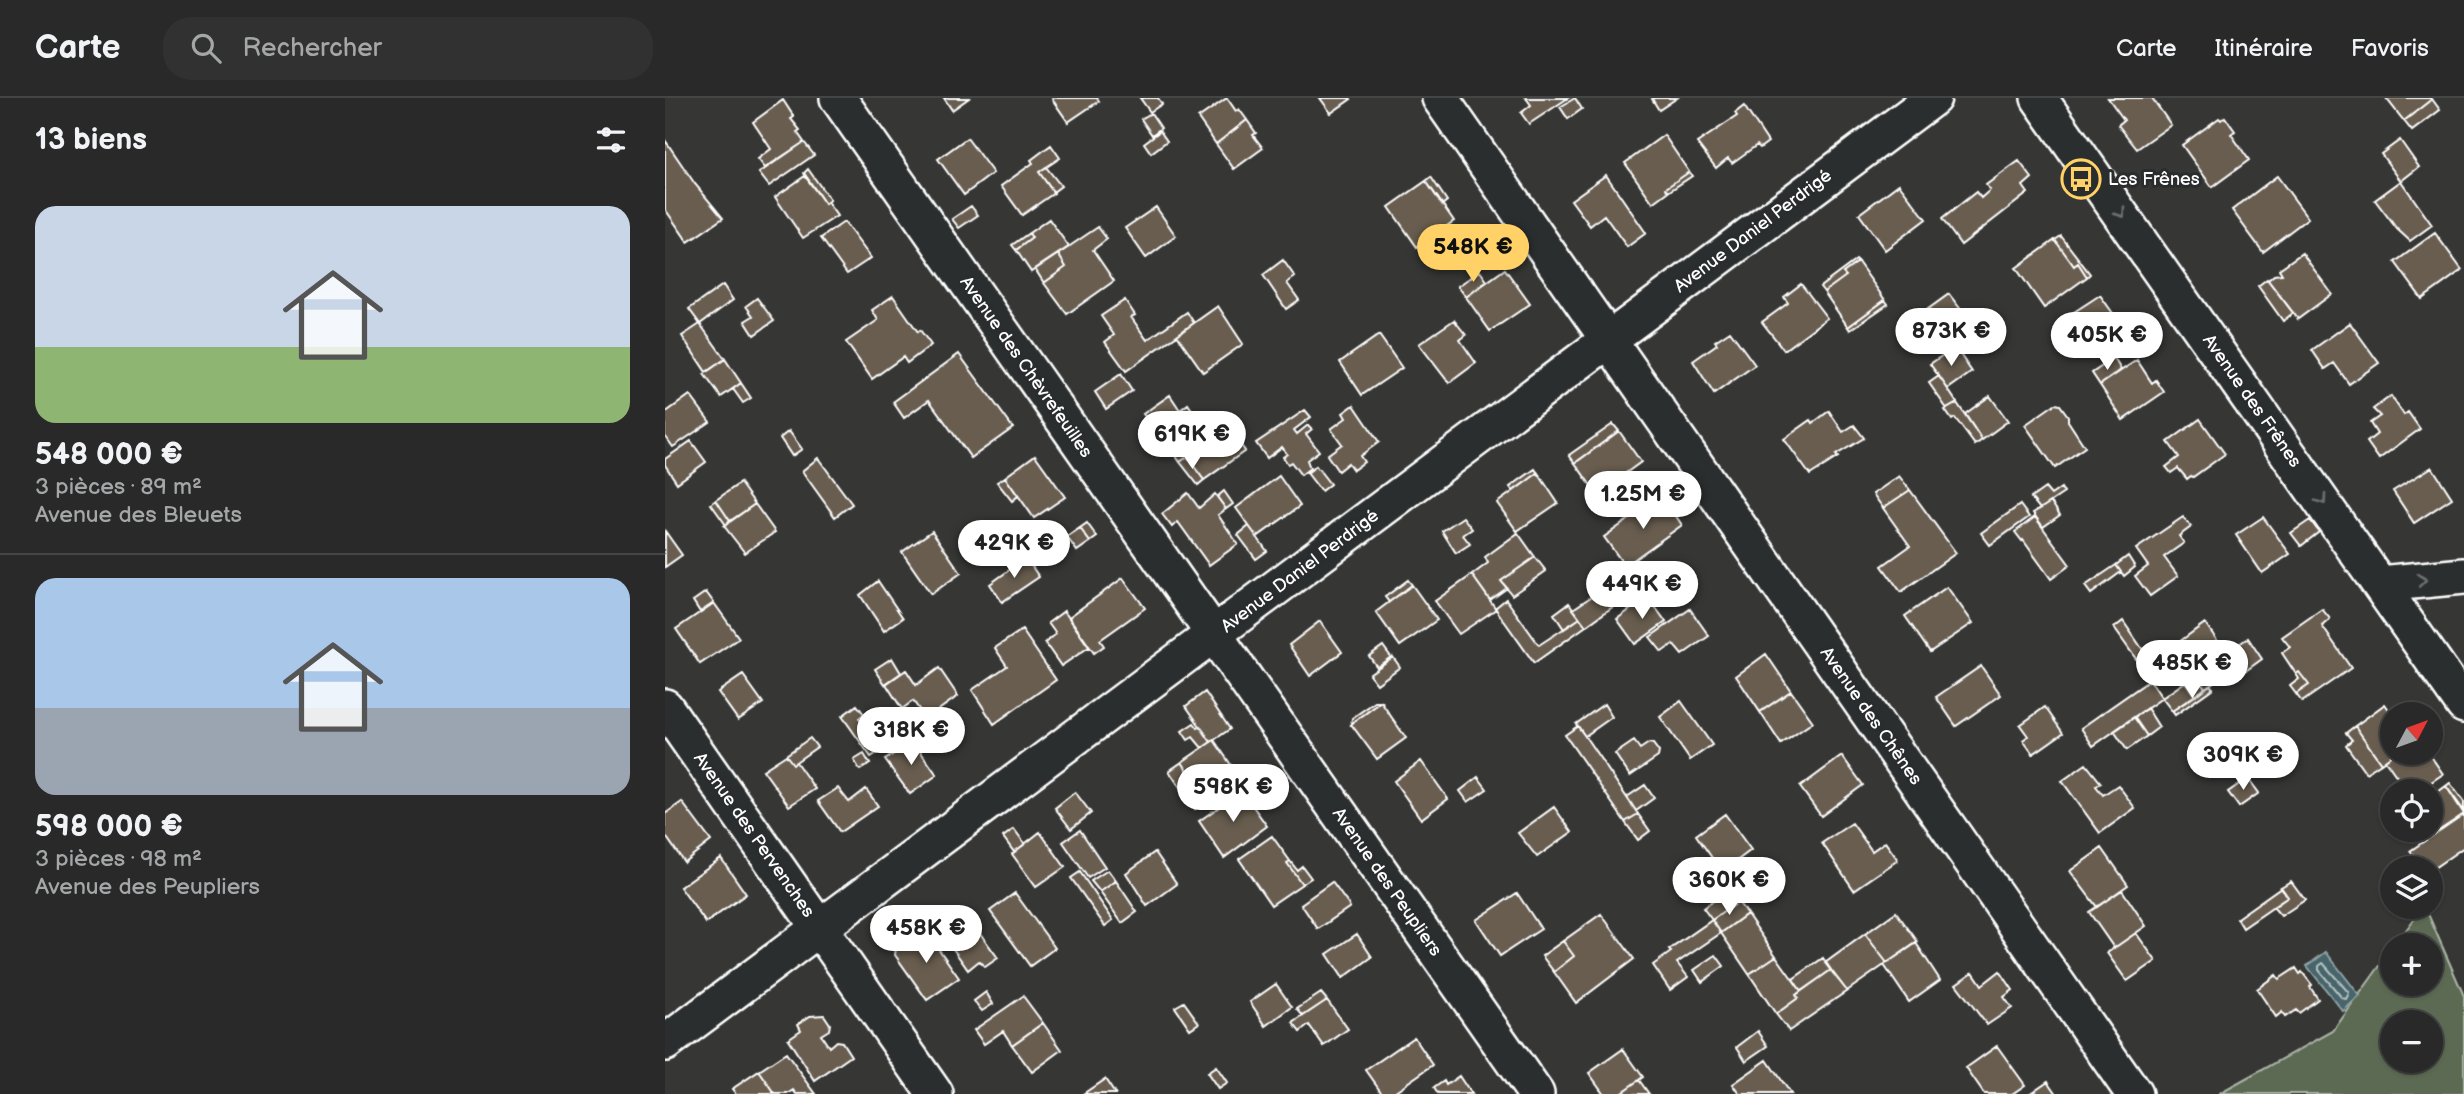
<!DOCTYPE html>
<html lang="fr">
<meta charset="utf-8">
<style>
:root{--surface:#282928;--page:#303130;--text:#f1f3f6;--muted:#a5a6a8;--line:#444545;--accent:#ffd166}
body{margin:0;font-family:"Balsamiq Sans",sans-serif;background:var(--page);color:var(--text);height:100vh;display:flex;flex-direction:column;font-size:26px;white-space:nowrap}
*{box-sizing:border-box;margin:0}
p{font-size:23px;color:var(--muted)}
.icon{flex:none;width:38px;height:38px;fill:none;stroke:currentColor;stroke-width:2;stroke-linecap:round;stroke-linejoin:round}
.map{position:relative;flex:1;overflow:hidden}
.side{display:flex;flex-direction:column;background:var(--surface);width:665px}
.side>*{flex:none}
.needle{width:46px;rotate:49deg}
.fabs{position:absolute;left:1715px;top:604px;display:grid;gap:14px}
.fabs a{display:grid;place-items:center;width:63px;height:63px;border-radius:50%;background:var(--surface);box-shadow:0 2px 5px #0004,0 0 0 2px var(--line);font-size:35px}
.price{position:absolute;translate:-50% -60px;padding:0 16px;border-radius:24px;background:#fff;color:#222;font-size:23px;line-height:46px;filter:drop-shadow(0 2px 4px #0008)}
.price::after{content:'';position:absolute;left:50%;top:42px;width:21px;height:16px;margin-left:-10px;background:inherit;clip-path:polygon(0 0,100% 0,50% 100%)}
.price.selected{background:var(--accent);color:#111}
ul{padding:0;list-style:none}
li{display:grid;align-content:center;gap:14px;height:371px;padding:0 35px}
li+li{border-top:2px solid var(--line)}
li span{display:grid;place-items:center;height:217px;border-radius:21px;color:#555}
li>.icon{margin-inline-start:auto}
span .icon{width:126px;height:126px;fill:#fffc;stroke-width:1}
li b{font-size:30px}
h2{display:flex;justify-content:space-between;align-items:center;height:84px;padding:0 35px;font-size:30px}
header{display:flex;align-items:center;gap:42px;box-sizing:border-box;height:98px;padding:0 35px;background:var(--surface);border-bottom:2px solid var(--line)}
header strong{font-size:33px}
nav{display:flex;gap:38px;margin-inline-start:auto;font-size:24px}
.search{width:490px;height:63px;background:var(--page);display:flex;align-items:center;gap:18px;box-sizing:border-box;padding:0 24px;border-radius:28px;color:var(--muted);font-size:26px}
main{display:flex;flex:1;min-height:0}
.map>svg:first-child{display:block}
</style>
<header>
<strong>Carte</strong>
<div class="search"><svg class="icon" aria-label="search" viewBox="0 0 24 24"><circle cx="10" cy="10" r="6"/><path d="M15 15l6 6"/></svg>Rechercher</div>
<nav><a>Carte</a><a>Itinéraire</a><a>Favoris</a></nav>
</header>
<main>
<section class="side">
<h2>13 biens<svg class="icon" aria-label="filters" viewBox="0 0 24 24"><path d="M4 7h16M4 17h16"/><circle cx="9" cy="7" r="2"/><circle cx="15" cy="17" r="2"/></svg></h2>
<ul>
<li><span style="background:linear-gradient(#c9d6e8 65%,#8fb573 0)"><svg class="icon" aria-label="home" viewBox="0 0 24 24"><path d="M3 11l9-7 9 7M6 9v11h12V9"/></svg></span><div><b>548 000 €</b><p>3 pièces · 89 m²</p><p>Avenue des Bleuets</p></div></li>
<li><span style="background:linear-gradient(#a9c7e8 60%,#9aa5b1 0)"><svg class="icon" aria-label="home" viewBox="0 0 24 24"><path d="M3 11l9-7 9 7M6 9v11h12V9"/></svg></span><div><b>598 000 €</b><p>3 pièces · 98 m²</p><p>Avenue des Peupliers</p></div></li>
</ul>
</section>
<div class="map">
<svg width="1799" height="996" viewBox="0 0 1799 996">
<rect width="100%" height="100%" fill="#363735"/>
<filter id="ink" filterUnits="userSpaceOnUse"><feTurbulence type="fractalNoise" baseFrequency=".0143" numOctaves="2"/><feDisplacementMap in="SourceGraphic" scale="14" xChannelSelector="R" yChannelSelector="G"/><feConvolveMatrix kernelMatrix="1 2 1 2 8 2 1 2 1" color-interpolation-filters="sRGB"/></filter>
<g filter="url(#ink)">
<path fill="#5c6b53" stroke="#aeb5a9" stroke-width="2" fill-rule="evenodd" d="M1758,809H1760L1799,898V996H1554L1668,933L1727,851V886H1766V847H1730ZM1727,924H1766V962H1727Z"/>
<path fill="#47656a" stroke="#91a3a6" stroke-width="2" d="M1661,854L1695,898L1678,913L1642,868Z"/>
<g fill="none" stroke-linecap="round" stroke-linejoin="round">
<path stroke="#b5c1c3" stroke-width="2" d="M1658,865L1684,895L1681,901L1677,900L1654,872V868Z"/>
</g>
<path fill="#685d4f" stroke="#fff" stroke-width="2" d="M279,0H304L287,12Z
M388,0H432L434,3L403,24L387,1Z
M475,0H493L497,6L485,14Z
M562,0L571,13L574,11L582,22L551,46L533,20Z
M655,0H685L686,1L666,15Z
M861,0H903L864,26L856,15L866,7Z
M910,0L917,11L903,21L895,9Z
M989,0H1012L994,12L987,1Z
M1443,0H1487L1506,27L1472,51L1453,27L1459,22Z
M1721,0H1766L1767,1L1739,23Z
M1767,1L1775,12L1747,33L1739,23Z
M118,2L129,19L126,21L135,32L132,34L139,44L100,70L93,61L106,51L88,24Z
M1079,8L1103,44L1095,50L1092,47L1067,65L1063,60L1051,70L1032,45L1072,18L1070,15Z
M486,15L496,30L487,37L476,21Z
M1560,19L1570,33L1566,36L1584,62L1547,89L1517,47L1554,20L1556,22Z
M582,22L591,35L588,37L598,50L569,71L551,46Z
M495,33L502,43L486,55L479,45Z
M999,37L1024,74L1001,90L1003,94L988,105L960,65Z
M302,40L328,75L299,97L273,61Z
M0,42L30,86L58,120L23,144L0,111Z
M1735,42L1754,69L1736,83L1716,56Z
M139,44L149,57L104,88L94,75Z
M386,47L395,60L374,74L389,95L357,117L336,88L368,65L366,62Z
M1354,63L1367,80L1358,88L1363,95L1296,147L1277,121L1311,94L1316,100L1325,92L1321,87Z
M381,69L396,88L388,94L374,74Z
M143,71L165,102L160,106L139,75Z
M1024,74L1027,78L1003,94L1001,90Z
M941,77L981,135L962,149L939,117L925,128L906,102Z
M140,78L160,106L162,104L172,118L138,140L110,99Z
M1612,78L1643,120L1598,154L1567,112Z
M766,79L782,103L777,107L761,83Z
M761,83L789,123L752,149L724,109Z
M1736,83L1767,127L1745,143L1732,131L1710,102Z
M1234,86L1261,121L1220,152L1194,116Z
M306,108L313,117L294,130L287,121Z
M491,109L511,138L481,160L460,130Z
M384,121L404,149L366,174L351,152L367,140L364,135Z
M179,124L206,160L182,176L156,140Z
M433,129L442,141L428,152L449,183L402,216L379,185L401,169L393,156Z
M364,135L367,140L351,152L347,147Z
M1770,135L1797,172L1757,201L1730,164Z
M1396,138L1425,176L1422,179L1413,165L1409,168L1390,142Z
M1390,142L1409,168L1413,165L1422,179L1379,210L1351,170Z
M1637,155L1667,196L1633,221L1603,182L1609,177L1617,176L1614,171Z
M393,156L401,169L379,185L370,171Z
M618,162L630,179L622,185L634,202L621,211L598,177Z
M1191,162L1193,164L1178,175L1181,178L1159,194L1155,189Z
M1193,164L1220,202L1183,229L1159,194L1181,178L1178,175Z
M840,171L865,206L825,233L801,199Z
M815,173L822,183L801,199L793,188Z
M1602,181L1628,215L1618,223L1593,188Z
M1136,186L1162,220L1119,252L1097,224L1123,205L1119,199Z
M58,187L68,202L35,226L24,211Z
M1284,196L1307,226L1271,252L1248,222Z
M1435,197L1457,228L1429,248L1406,216Z
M228,198L253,234L255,232L266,247L242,265L238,259L207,281L181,244L213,222L207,212Z
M92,200L109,223L89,237L80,223L88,218L81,208Z
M460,202L470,217L466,219L482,242L522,214L529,225L461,273L440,244L449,237L436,218Z
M1220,202L1223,206L1185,232L1183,229Z
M553,208L578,246L538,274L512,237Z
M789,222L801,237L795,242L811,265L784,285L754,246Z
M1685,225L1714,265L1684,286L1669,265L1660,271L1647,252Z
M35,226L60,261L41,274L17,238Z
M1065,233L1090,267L1049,296L1028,263L1052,246L1050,243Z
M714,237L737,270L697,297L675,264Z
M1290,249L1307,274L1283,291L1265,266Z
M294,256L348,330L306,360L264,302L239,320L228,304Z
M1449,260L1456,272L1435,287L1427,275Z
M60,261L76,285L56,299L39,276Z
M1472,262L1487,285L1491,282L1499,294L1458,322L1435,287Z
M456,276L467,293L441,311L430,294Z
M1274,278L1292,305L1282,311L1264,285Z
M76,285L86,300L78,305L68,291Z
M25,297L45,324L8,349L0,338V315Z
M505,297L515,312L523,306L539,329L506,351L478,316Z
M1325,298L1343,323L1317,342L1300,316Z
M1726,298L1739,317L1743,314L1755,331L1714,361L1702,344L1712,336L1705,325L1715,318L1708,311Z
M1292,305L1317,342L1310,347L1290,320L1287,322L1280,312Z
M1390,306L1395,307L1403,318V323L1420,349L1390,370L1360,327Z
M689,307L714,344L695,358L699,364L688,372L683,365L673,373L662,357L677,346L666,331L681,320L678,315Z
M640,312L646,319L629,332L632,336L643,327L647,331L641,336L654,353L642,362L645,370L636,377L626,364L623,366L618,359L622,356L617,349L602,360L591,345Z
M1164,313L1178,334L1189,327L1199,340L1171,357L1173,359L1145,377L1119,341L1146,322L1148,325Z
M1535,321L1560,356L1528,379L1526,378L1522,381L1513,370L1506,375L1501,369L1514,359L1503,344Z
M543,326L560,347L570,339L580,353L539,382L522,359L515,364L506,351Z
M948,326L954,333L910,365L904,357Z
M124,333L137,351L127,358L115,340Z
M954,333L976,364L932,396L910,365Z
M26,343L41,364L12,385L0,367V361Z
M370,357L400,399L369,420L340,379Z
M522,359L539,382L533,387L515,364Z
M153,360L187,406L170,419L137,373Z
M651,368L665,386L656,393L642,375Z
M1767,369L1787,400L1749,425L1728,393Z
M870,371L873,375L848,393L845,389Z
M873,375L893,405L852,433L832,405Z
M614,378L635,408L592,439L571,410Z
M1234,378L1245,392L1218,410L1208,396Z
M340,379L353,398L347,403L332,384Z
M75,385L90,406L65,423L51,402Z
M1380,390L1386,397L1396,390L1399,395L1375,411L1366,400Z
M1245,392L1291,455L1236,494L1217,468L1245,448L1218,410Z
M559,393L568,406L561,411L552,399Z
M523,395L534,410L550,396L561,411L553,417L573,446L544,467L513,424L507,429L497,416Z
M997,398L1017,427L960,468L939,439Z
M51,402L65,423L61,427L46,406Z
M1386,404L1395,417L1378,429L1368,415Z
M90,406L110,434L80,455L59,428Z
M1355,407L1364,419L1325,447L1316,435Z
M798,419L807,431L798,437L805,446L791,455L777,433Z
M1370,419L1405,467L1386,481L1358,442L1357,443L1350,434Z
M1518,419L1526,429L1514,438L1519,445L1499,459L1513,478L1485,498L1470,478L1483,468L1471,451Z
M1598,419L1625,456L1597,475L1571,437Z
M1645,422L1654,434L1636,448L1626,435Z
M422,425L432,439L425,444L415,430Z
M584,428L602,453L591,461L573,437Z
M415,430L425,444L412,453L402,439Z
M0,433L17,457L0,469Z
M267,433L296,475L266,496L237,454Z
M853,435L870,459L836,483L842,490L825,502L807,477L823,465L820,459Z
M1463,458L1470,469L1459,478L1451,467Z
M870,459L881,473L847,497L836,483Z
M361,460L374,479L337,504L325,486Z
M1451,467L1456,474L1426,496L1420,488Z
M807,477L831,511L794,536L770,503Z
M458,480L480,510L435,542L439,548L429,555L404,519Z
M743,482L747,487L724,504L720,499Z
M213,483L238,520L219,533L195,497Z
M948,484L960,500L921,528L908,511Z
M747,487L772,522L735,548L711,514Z
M1282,489L1308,525L1265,554L1240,518Z
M41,494L49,505L35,514L28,503Z
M983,499L1001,524L970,546L952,521Z
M841,501L874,547L915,520L921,528L869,565L830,510Z
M49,505L74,540L35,566L11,531Z
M904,505L915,520L899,531L889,516Z
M1025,511L1044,538L1017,557L1008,546L997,554L985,539Z
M1657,511L1665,521L1657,528L1686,570L1637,604L1631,596L1644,587L1634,574L1631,576L1617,555L1625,549L1617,539Z
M399,513L424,549L396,568L380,545L391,536L383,525Z
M655,523L677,554L645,578L624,547Z
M1458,523L1480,555L1471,561L1449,530Z
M1540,525L1561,555L1529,578L1516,562L1519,559L1510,547Z
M357,532L391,582L329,626L307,592L342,568L330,550Z
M1583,540L1597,561L1575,577L1570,569L1540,590L1531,576Z
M718,548L726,559L712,569L704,558Z
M1101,556L1126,593L1095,614L1071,578Z
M728,559L735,569L712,586L704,576Z
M227,560L236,575L220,586L210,571Z
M1316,568L1336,597L1291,628L1271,599Z
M274,570L293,598L261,621L248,603L237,611L221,586L241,572L251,587Z
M1634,574L1644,587L1631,596L1625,588L1634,581L1631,576Z
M1531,576L1540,590L1530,598L1520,584Z
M78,577L98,605L73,622L53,594Z
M1485,582L1497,600L1428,648L1416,630Z
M1520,584L1530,598L1507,613L1497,600Z
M1545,587L1548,590L1510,617L1507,613Z
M1126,593L1148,624L1116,646L1095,614Z
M540,594L565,631L546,644L521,608Z
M1016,603L1047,647L1025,662L995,619Z
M710,604H716L686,626L687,620Z
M716,604L741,640L712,661L686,626Z
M939,606L947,619L920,638L911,626Z
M1720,606L1727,616V654H1731L1716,665L1690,628Z
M192,607L199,616L194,620L217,652L206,659L177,618Z
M1380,609L1398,635L1368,656L1358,642L1363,638L1355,627Z
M1482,610L1494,629L1482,638L1469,619Z
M1469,619L1482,638L1462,652L1449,633Z
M529,625L533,630L535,628L546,644L537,650L528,639L523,642L517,633Z
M913,628L973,716L960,724L900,637Z
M1690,628L1716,665L1701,675L1681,647L1687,642L1681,635Z
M145,640L152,649L128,666L121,657Z
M549,642L575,680L542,702L517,664Z
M248,643L272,677L245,696L220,662Z
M969,643L975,651L984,645L988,646L994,654L993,659L965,678L950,656Z
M1731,654H1763L1778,676L1753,693H1742L1720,662Z
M199,656L205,666L195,672L189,662Z
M121,657L128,666L131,664L150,691L124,708L98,672Z
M1177,658L1198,687L1156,718L1135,689Z
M756,663L783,701L756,721L729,683Z
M517,664L542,702L530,711L504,673Z
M1421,666L1436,685L1431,688L1438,697L1453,687L1470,710L1435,735L1397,683Z
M813,679L822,691L803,704L795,693Z
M1583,680L1594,695L1574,709L1563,694Z
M1785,685L1799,704V713L1781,688Z
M980,687L989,700L971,713L962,699Z
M1781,688L1799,716L1760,742L1752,732H1766V699Z
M173,690L184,704L201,691L213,708L175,734L153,703Z
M577,693L602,728L559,760L534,723Z
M410,694L426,715L406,731L390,710Z
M17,704L46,743L19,764L0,737V716Z
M889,709L907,734L872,759L853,735Z
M973,716L985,733L973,742L960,724Z
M1060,716L1086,752L1057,774L1031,737Z
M1799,716V749L1766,772V770H1757L1745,753Z
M1187,725L1207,753L1220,744L1233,762L1189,792L1157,745Z
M349,731L360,746L349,754L338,739Z
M415,732L440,769L423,780L398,744Z
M375,734L400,769L371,789L347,756Z
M607,738L625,763L622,765L637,786L606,807L574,761Z
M1437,750L1463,787L1432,809L1405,773Z
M490,754L512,786L482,808L461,775Z
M56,760L81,796L41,825L15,789Z
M625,763L632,772L637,768L646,780L637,786L622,765Z
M443,772L451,783L435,794L426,783Z
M415,774L448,822L440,828L406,780Z
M1077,782L1086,795L1047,822L1038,810Z
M451,783L472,814L457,825L435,794Z
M1626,783L1640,802L1616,818L1608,809L1623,799L1616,789Z
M667,784L685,809L653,831L636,806Z
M1616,789L1623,799L1578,830L1572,820Z
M1457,792L1481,828L1449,850L1424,814Z
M350,795L390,850L365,868L325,813Z
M852,795L876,831L835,858L811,822Z
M1073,804L1082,816L1056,835L1047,822Z
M1231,814L1253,844L1222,865L1200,836Z
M936,816L969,861L911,905L889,874L909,858L898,843Z
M1082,816L1111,858L1084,876L1056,835Z
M304,820L333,860L320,869L314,863L303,872L279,838Z
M1047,822L1056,835L1012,865L1023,879L1005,892L988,867L1006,854L1004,852Z
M261,833L294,880L262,902L230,857L231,850L241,842L245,846Z
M1471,835L1491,863L1462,883L1442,855Z
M692,836L707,859L678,880L662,856Z
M1200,836L1222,865L1182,893L1160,865Z
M898,843L909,858L889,874L877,858Z
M1251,845L1275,882L1244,904L1219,867Z
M1051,857L1059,868L1037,884L1029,872Z
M1111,858L1136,893L1131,897L1133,900L1111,916L1084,876Z
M1158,860L1166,872L1136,893L1128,881Z
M1631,870L1635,876L1637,874L1647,887L1645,889L1653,901L1634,915L1631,912L1620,919L1617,914L1611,919L1592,891L1611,877L1614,881Z
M1166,872L1182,893L1124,933L1111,916L1133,900L1131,897Z
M1335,873L1348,892L1339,899L1347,910L1322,927L1291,886L1308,874L1317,887Z
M611,886L627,909L601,928L585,904Z
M321,894L328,906L317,913L309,903Z
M656,895L662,902L638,918L632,911Z
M358,898L378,925L347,947L338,933L319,946L309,932Z
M662,902L683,931L659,948L644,927L635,934L628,925Z
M519,904L534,925L525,931L510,909Z
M159,917L165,926L164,932L156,937L164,949L171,943L177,944L186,958L150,983L123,941L136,932L133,926L145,918Z
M378,925L397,952L367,974L347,947Z
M1093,933L1103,948L1081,963L1072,949Z
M749,939L768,967L726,996H718L701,972Z
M1332,948L1360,987L1347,996H1319L1301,970Z
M958,951L978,979L954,996H939L924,975Z
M121,955L151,996H132L129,992L123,996H110L94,973Z
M1102,962L1125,996H1075L1068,986Z
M551,969L562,985L553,991L542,975Z
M94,973L110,996H71L67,991Z
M794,978L806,996H773L769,990L779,983L781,987Z
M440,981L450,996H418Z
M974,982L984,996H954Z
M1383,983L1392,996H1364Z"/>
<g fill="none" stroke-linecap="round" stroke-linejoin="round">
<g stroke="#fff" stroke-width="40">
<path id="street" d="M173,0L871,996
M775,0L1469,996
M1374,0L1799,607
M1715,486L1799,478
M0,609L270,996
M0,945L1268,0"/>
</g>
<use href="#street" stroke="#2a2d2e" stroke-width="35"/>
</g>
<defs><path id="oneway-chevron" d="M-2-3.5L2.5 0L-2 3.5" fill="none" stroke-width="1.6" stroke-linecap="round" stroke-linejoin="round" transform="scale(1.75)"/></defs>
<g stroke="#6a6c6d">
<use href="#oneway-chevron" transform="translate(1456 115) rotate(55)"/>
<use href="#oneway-chevron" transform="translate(1657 402) rotate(55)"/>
<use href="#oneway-chevron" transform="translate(1757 482) rotate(-6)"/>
</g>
</g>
<defs>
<g id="bus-ring" transform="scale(2.0125)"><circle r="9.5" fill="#2a2d2e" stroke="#ffd166" stroke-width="1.5"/><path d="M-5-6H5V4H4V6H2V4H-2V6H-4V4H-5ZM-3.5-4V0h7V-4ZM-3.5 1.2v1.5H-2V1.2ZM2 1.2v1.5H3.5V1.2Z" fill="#ffd166"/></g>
</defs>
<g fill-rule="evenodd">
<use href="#bus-ring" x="1416" y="81"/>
</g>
<g text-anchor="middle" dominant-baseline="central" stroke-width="6" stroke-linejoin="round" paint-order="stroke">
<g font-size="18" fill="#fff" stroke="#2a2d2e" text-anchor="start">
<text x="1443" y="81">Les Frênes</text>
</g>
<g font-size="18" fill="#fff" stroke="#2a2d2e">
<text transform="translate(1088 133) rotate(-37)">Avenue Daniel Perdrigé</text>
<text transform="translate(361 269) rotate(55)">Avenue des Chèvrefeuilles</text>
<text transform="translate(1587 303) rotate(55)">Avenue des Frênes</text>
<text transform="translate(635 473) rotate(-37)">Avenue Daniel Perdrigé</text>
<text transform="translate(1206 618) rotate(55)">Avenue des Chênes</text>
<text transform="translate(89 737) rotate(55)">Avenue des Pervenches</text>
<text transform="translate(722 784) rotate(55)">Avenue des Peupliers</text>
</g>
</g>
</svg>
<div class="fabs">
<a><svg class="needle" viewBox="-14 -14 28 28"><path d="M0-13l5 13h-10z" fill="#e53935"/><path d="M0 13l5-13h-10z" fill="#a5a6a8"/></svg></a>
<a><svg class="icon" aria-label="locate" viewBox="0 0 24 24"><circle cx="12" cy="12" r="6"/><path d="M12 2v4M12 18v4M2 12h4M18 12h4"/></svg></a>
<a><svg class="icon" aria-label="layers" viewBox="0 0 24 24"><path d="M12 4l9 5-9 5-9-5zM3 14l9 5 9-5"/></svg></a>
<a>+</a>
<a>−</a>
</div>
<b class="price selected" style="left:808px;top:186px">548K €</b>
<b class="price" style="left:1286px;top:270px">873K €</b>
<b class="price" style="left:1442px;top:274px">405K €</b>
<b class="price" style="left:527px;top:373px">619K €</b>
<b class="price" style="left:978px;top:433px">1.25M €</b>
<b class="price" style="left:349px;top:482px">429K €</b>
<b class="price" style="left:977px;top:523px">449K €</b>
<b class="price" style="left:1527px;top:602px">485K €</b>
<b class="price" style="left:246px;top:669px">318K €</b>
<b class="price" style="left:1578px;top:694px">309K €</b>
<b class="price" style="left:568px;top:726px">598K €</b>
<b class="price" style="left:1064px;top:819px">360K €</b>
<b class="price" style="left:261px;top:867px">458K €</b>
</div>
</main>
